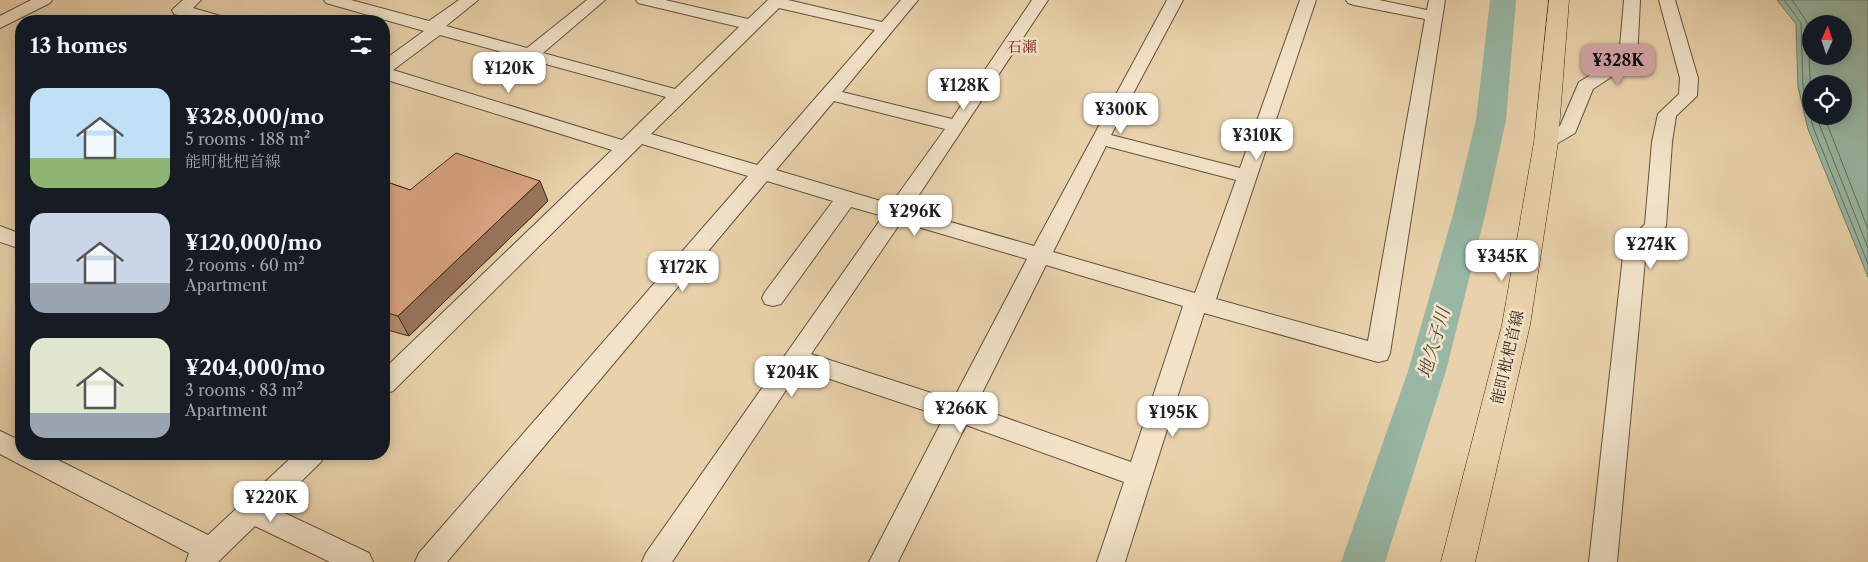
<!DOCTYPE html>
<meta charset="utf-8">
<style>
:root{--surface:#171b24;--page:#242831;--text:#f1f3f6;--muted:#9ea1a6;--accent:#c59692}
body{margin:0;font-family:"Libre Caslon Text","Noto Serif JP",serif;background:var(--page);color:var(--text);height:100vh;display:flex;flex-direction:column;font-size:19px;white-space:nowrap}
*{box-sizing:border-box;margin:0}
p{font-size:16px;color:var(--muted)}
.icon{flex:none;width:28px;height:28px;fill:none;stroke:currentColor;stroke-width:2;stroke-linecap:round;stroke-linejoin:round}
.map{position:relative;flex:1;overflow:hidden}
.sheet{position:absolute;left:15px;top:15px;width:375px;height:445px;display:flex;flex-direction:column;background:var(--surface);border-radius:20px;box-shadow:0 2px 12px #0003}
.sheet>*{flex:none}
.needle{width:32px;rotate:3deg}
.controls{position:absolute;left:1802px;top:15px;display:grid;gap:10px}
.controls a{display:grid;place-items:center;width:50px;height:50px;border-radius:50%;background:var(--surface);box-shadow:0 2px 12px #0003;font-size:25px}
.price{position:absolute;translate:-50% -42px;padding:0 11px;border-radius:10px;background:#fff;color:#222;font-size:16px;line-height:32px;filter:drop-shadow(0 1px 2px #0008)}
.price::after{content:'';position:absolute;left:50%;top:30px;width:15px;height:11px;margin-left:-8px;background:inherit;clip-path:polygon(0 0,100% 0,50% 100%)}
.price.current{background:var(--accent);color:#111}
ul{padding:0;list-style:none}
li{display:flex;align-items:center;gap:15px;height:125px;padding:0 15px}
li span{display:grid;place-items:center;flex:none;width:140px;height:100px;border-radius:15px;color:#555}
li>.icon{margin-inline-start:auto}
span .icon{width:60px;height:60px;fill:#fffc;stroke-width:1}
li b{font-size:21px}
h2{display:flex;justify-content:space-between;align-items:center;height:60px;padding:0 15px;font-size:21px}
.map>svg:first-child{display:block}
</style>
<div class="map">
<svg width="1868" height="562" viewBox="0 0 1868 562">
<rect width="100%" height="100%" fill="#e9d2ab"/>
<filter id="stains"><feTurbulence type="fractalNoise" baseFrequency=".004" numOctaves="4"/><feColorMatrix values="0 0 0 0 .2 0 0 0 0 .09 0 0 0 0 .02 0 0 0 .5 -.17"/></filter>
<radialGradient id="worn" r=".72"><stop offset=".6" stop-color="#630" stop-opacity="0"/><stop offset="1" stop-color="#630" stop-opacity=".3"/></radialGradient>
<path fill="#98b8a5" stroke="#727e6c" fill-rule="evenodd" d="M1777,0H1868V277L1808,129L1798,87L1796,24ZM1811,24H1844V56H1811ZM1811,84H1844V116H1811Z"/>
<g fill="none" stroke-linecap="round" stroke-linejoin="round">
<path stroke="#686f5e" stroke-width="1" d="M1784,0L1801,23L1803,86L1813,127L1868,264
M1792,0L1807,22L1811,94
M1816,116L1868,248
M1824,116L1868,229"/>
<path fill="#98b8a5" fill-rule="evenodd" d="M1490,0H1516L1506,120L1486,211L1446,371L1385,562H1341L1408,371L1454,211L1476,120Z"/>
<g stroke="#64513c" stroke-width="2">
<path id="minor" d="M31,0H52L50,3L0,28V16Z
M183,0H201L193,8L224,17L226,21H201L174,14L172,10Z
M324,0H351L429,21L459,0H478L446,26L527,48L587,0H605L543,53L675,89L739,27L638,3L636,0H665L748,19L768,0H788L882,22L901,0H918L842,92L952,119L1032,0H1048L909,210L1034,246L1167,0H1183L1111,135L1240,168L1300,0H1316L1216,299L1368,341L1425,19L1354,5L1348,3L1346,0H1379L1427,10L1429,0H1445L1390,353L1387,360L1378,362L1204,313L1125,562H1097L1124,482L966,425L898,562H869L944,417L800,369L672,562H642L646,553L883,216L851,207L781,304L773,306L765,304L762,298L765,292L833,201L767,181L447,562H415L419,553L748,176L642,144L393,391L384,394V369L612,150L384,79V60L424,31L326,3ZM779,8L875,30L757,165L651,134ZM440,35L666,97L622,140L393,70ZM834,101L945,129L891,204L776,170ZM1106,146L1236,180L1195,293L1053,252ZM901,222L1027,259L953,400L811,354ZM1046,265L1183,306L1131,462L975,407Z
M1624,0H1640L1637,60L1593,89L1575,133L1553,146L1546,148L1539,146L1536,142L1539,138L1560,126L1579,82L1619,58Z
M1659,0H1675L1698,78L1697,96L1676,116L1672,142L1666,226L1646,249L1617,562H1589L1624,247L1645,224L1652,142L1658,114L1679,94L1680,78Z
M0,226L21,234V249L0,242Z
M0,431L21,441V454H46L208,535L295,454H325L321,462L274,508L369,553L373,562H330L255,526L218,562H186L189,553L0,454Z"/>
</g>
<g stroke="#382617" stroke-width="1">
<path id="major" d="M1549,0H1569L1558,142L1530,325L1475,562H1441L1502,325L1534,142Z"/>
</g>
<use href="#minor" fill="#f1e2c8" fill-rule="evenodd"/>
<use href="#major" fill="#e9d2ab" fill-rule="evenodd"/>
</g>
<path fill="#be9072" stroke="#382617" d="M384,181L410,190L548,201L409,336L384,329Z"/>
<path fill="#9b755d" stroke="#382617" d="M540,181L548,201L409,336L398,316Z"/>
<path fill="#dda785" stroke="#382617" d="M456,153L540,181L398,316L384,312V181L410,190Z"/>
<g text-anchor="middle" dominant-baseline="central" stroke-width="5" stroke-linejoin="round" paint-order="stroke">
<g font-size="15" fill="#7a1f14" stroke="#f1e2c8">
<text x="1022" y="46">石瀬</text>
</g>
<g font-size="16" fill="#382617" stroke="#f1e2c8">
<text transform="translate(1507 357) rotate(-77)">能町枇杷首線</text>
</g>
<g font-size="18" font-style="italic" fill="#504a3a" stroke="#f1e2c8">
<text transform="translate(1434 343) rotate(-74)">地久子川</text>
</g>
</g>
<rect width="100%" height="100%" filter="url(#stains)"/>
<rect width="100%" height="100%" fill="url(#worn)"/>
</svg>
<div class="controls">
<a><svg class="needle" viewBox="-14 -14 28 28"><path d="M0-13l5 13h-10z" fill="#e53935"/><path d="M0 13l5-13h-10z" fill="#9ea1a6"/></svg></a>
<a><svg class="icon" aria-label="locate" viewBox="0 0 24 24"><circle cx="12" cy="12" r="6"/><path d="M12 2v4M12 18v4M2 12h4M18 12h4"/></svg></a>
</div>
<b class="price current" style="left:1618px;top:86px">¥328K</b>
<b class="price" style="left:509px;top:94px">¥120K</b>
<b class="price" style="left:964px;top:111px">¥128K</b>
<b class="price" style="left:1121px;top:135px">¥300K</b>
<b class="price" style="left:1257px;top:161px">¥310K</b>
<b class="price" style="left:915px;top:237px">¥296K</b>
<b class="price" style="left:1651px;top:270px">¥274K</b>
<b class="price" style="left:1502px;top:282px">¥345K</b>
<b class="price" style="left:683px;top:293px">¥172K</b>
<b class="price" style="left:792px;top:398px">¥204K</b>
<b class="price" style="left:961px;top:434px">¥266K</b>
<b class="price" style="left:1173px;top:438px">¥195K</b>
<b class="price" style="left:271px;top:523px">¥220K</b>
<section class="sheet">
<h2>13 homes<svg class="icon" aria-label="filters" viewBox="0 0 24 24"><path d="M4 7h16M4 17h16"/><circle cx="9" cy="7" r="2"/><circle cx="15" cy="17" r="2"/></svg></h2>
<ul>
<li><span style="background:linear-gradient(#bfe0f5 70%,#8fb573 0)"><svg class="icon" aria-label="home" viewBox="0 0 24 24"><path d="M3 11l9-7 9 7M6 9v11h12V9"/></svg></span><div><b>¥328,000/mo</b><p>5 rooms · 188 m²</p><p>能町枇杷首線</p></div></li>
<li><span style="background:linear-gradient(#c9d6e8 70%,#9aa5b1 0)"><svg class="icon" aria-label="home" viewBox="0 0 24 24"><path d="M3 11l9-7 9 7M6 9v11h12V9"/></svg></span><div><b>¥120,000/mo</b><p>2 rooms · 60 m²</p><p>Apartment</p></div></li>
<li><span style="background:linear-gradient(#dfe7d0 75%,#9aa5b1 0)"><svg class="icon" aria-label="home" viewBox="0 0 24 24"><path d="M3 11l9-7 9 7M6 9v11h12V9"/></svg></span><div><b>¥204,000/mo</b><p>3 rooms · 83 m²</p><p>Apartment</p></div></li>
</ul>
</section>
</div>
